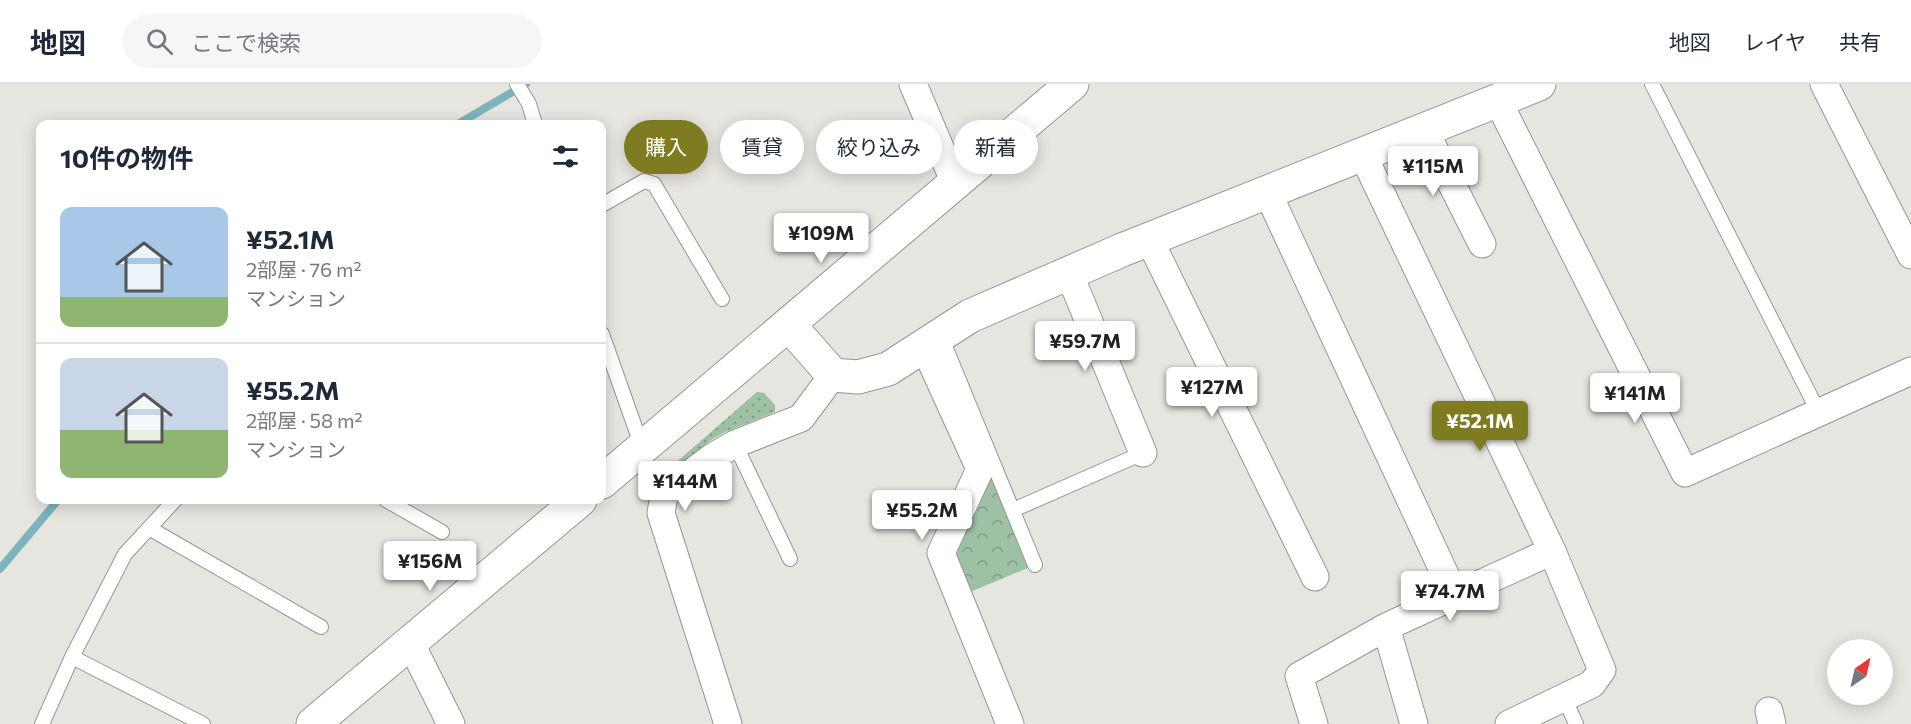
<!DOCTYPE html>
<html lang="ja">
<meta charset="utf-8">
<style>
:root{--surface:#fff;--page:#f6f6f7;--text:#1f2937;--muted:#747a83;--line:#e0e1e3;--accent:#7f7b21}
body{margin:0;font-family:Commissioner,"Noto Sans JP",sans-serif;background:var(--page);color:var(--text);height:100vh;display:flex;flex-direction:column;font-size:22px;white-space:nowrap}
*{box-sizing:border-box;margin:0}
p{font-size:20px;color:var(--muted)}
.icon{flex:none;width:33px;height:33px;fill:none;stroke:currentColor;stroke-width:2;stroke-linecap:round;stroke-linejoin:round}
.map{position:relative;flex:1;overflow:hidden}
.drawer{position:absolute;left:36px;top:36px;width:570px;height:384px;display:flex;flex-direction:column;background:var(--surface);border-radius:12px;box-shadow:0 3px 15px #0003}
.drawer>*{flex:none}
.top-card{position:absolute;left:624px;top:36px;width:570px;height:54px;display:flex;gap:12px}
.needle{width:39px;rotate:34deg}
.tools{position:absolute;left:1827px;top:555px;display:grid;gap:12px}
.tools a{display:grid;place-items:center;width:66px;height:66px;border-radius:50%;background:var(--surface);box-shadow:0 3px 15px #0003;font-size:30px}
.price{position:absolute;translate:-50% -51px;padding:0 14px;border-radius:6px;background:#fff;color:#222;font-size:20px;line-height:39px;filter:drop-shadow(0 2px 3px #0008)}
.price::after{content:'';position:absolute;left:50%;top:36px;width:18px;height:14px;margin-left:-9px;background:inherit;clip-path:polygon(0 0,100% 0,50% 100%)}
.price.active{background:var(--accent);color:#fff}
ul{padding:0;list-style:none}
li{display:flex;align-items:center;gap:18px;height:150px;padding:0 24px}
li+li{border-top:2px solid var(--line)}
li span{display:grid;place-items:center;flex:none;width:168px;height:120px;border-radius:12px;color:#555}
li>.icon{margin-inline-start:auto}
span .icon{width:72px;height:72px;fill:#fffc;stroke-width:1}
li b{font-size:26px}
h2{display:flex;justify-content:space-between;align-items:center;height:72px;padding:0 24px;font-size:26px}
.chip{padding:0 21px;border-radius:27px;background:var(--surface);box-shadow:0 3px 15px #0003;font-size:21px;line-height:54px}
.chip.active{background:var(--accent);color:#fff}
header{display:flex;align-items:center;gap:36px;box-sizing:border-box;height:84px;padding:0 30px;background:var(--surface);border-bottom:2px solid var(--line)}
header strong{font-size:28px}
nav{display:flex;gap:33px;margin-inline-start:auto;font-size:21px}
.search{width:420px;height:54px;background:var(--page);display:flex;align-items:center;gap:15px;box-sizing:border-box;padding:0 21px;border-radius:33px;color:var(--muted);font-size:22px}
.map>svg:first-child{display:block}
</style>
<header>
<strong>地図</strong>
<div class="search"><svg class="icon" aria-label="search" viewBox="0 0 24 24"><circle cx="10" cy="10" r="6"/><path d="M15 15l6 6"/></svg>ここで検索</div>
<nav><a>地図</a><a>レイヤ</a><a>共有</a></nav>
</header>
<div class="map">
<svg width="1911" height="640" viewBox="0 0 1911 640">
<defs>
<pattern id="grass-dots" width="8" height="8" patternUnits="userSpaceOnUse" patternTransform="scale(1.5)"><rect width="8" height="8" fill="#9ec0a4"/><path d="M2 2h.1M6 6h.1" fill="none" stroke="#809c85" stroke-width="1.8" stroke-linecap="round"/></pattern>
<pattern id="park-crowns" width="20" height="18" patternUnits="userSpaceOnUse" patternTransform="scale(1.5)"><rect width="20" height="18" fill="#9ec0a4"/><path d="M2 6a3 3 0 1 1 6 0M12 15a3 3 0 1 1 6 0" fill="none" stroke="#809c85"/></pattern>
</defs>
<rect width="100%" height="100%" fill="#e6e5e0"/>
<path fill="url(#grass-dots)" d="M757,308L764,309L775,321V328L725,348L711,356L667,391L648,432L650,408L665,388Z"/>
<path fill="url(#park-crowns)" d="M995,382L1035,481L970,508L955,467Z"/>
<g fill="none" stroke-linecap="round" stroke-linejoin="round">
<path stroke="#7db3bc" stroke-width="8" d="M458,40L526,0
M0,485L58,416"/>
<g stroke="#979692" stroke-width="16">
<path id="lane" d="M517,0L529,20L535,40
M1652,0L1819,329
M602,121L644,97L654,100L722,215
M602,250L642,363
M947,267L1035,481
M735,360L790,475
M386,416L442,448
M1013,426L1143,369
M149,444L321,543
M72,573L203,640
M1564,613L1576,640
M42,640L72,573L125,470L175,416"/>
</g>
<g stroke="#979692" stroke-width="29">
<path id="street" d="M913,0L955,99
M1824,0L1911,171
M1498,17L1685,389L1911,287
M1424,45L1482,160
M1362,69L1552,467L1602,586L1592,600L1509,640
M1267,107L1455,512
M1149,155L1315,493
M1069,189L1143,369
M924,262L980,385L941,469L1010,640
M410,558L451,640
M1769,627L1772,640
M728,640L661,429L664,412L671,404L714,372L735,360L801,334L833,291
M1314,640L1299,592L1386,543
M1414,640L1386,543L1552,467"/>
</g>
<g stroke="#979692" stroke-width="35">
<path id="secondary" d="M789,241L833,291L858,293L888,285L970,232L1122,166L1539,0
M602,398L1072,0
M313,640L580,416"/>
</g>
<use href="#lane" stroke="#fff" stroke-width="14"/>
<use href="#street" stroke="#fff" stroke-width="27"/>
<use href="#secondary" stroke="#fff" stroke-width="33"/>
</g>
</svg>
<div class="tools">
<a><svg class="needle" viewBox="-14 -14 28 28"><path d="M0-13l5 13h-10z" fill="#e53935"/><path d="M0 13l5-13h-10z" fill="#747a83"/></svg></a>
</div>
<b class="price" style="left:1433px;top:113px">¥115M</b>
<b class="price" style="left:821px;top:180px">¥109M</b>
<b class="price" style="left:1085px;top:288px">¥59.7M</b>
<b class="price" style="left:1212px;top:334px">¥127M</b>
<b class="price" style="left:1635px;top:340px">¥141M</b>
<b class="price active" style="left:1480px;top:368px">¥52.1M</b>
<b class="price" style="left:685px;top:428px">¥144M</b>
<b class="price" style="left:922px;top:457px">¥55.2M</b>
<b class="price" style="left:430px;top:508px">¥156M</b>
<b class="price" style="left:1450px;top:538px">¥74.7M</b>
<div class="top-card">
<a class="chip active">購入</a>
<a class="chip">賃貸</a>
<a class="chip">絞り込み</a>
<a class="chip">新着</a>
</div>
<section class="drawer">
<h2>10件の物件<svg class="icon" aria-label="filters" viewBox="0 0 24 24"><path d="M4 7h16M4 17h16"/><circle cx="9" cy="7" r="2"/><circle cx="15" cy="17" r="2"/></svg></h2>
<ul>
<li><span style="background:linear-gradient(#a9c7e8 75%,#8fb573 0)"><svg class="icon" aria-label="home" viewBox="0 0 24 24"><path d="M3 11l9-7 9 7M6 9v11h12V9"/></svg></span><div><b>¥52.1M</b><p>2部屋 · 76 m²</p><p>マンション</p></div></li>
<li><span style="background:linear-gradient(#c9d6e8 60%,#8fb573 0)"><svg class="icon" aria-label="home" viewBox="0 0 24 24"><path d="M3 11l9-7 9 7M6 9v11h12V9"/></svg></span><div><b>¥55.2M</b><p>2部屋 · 58 m²</p><p>マンション</p></div></li>
</ul>
</section>
</div>
